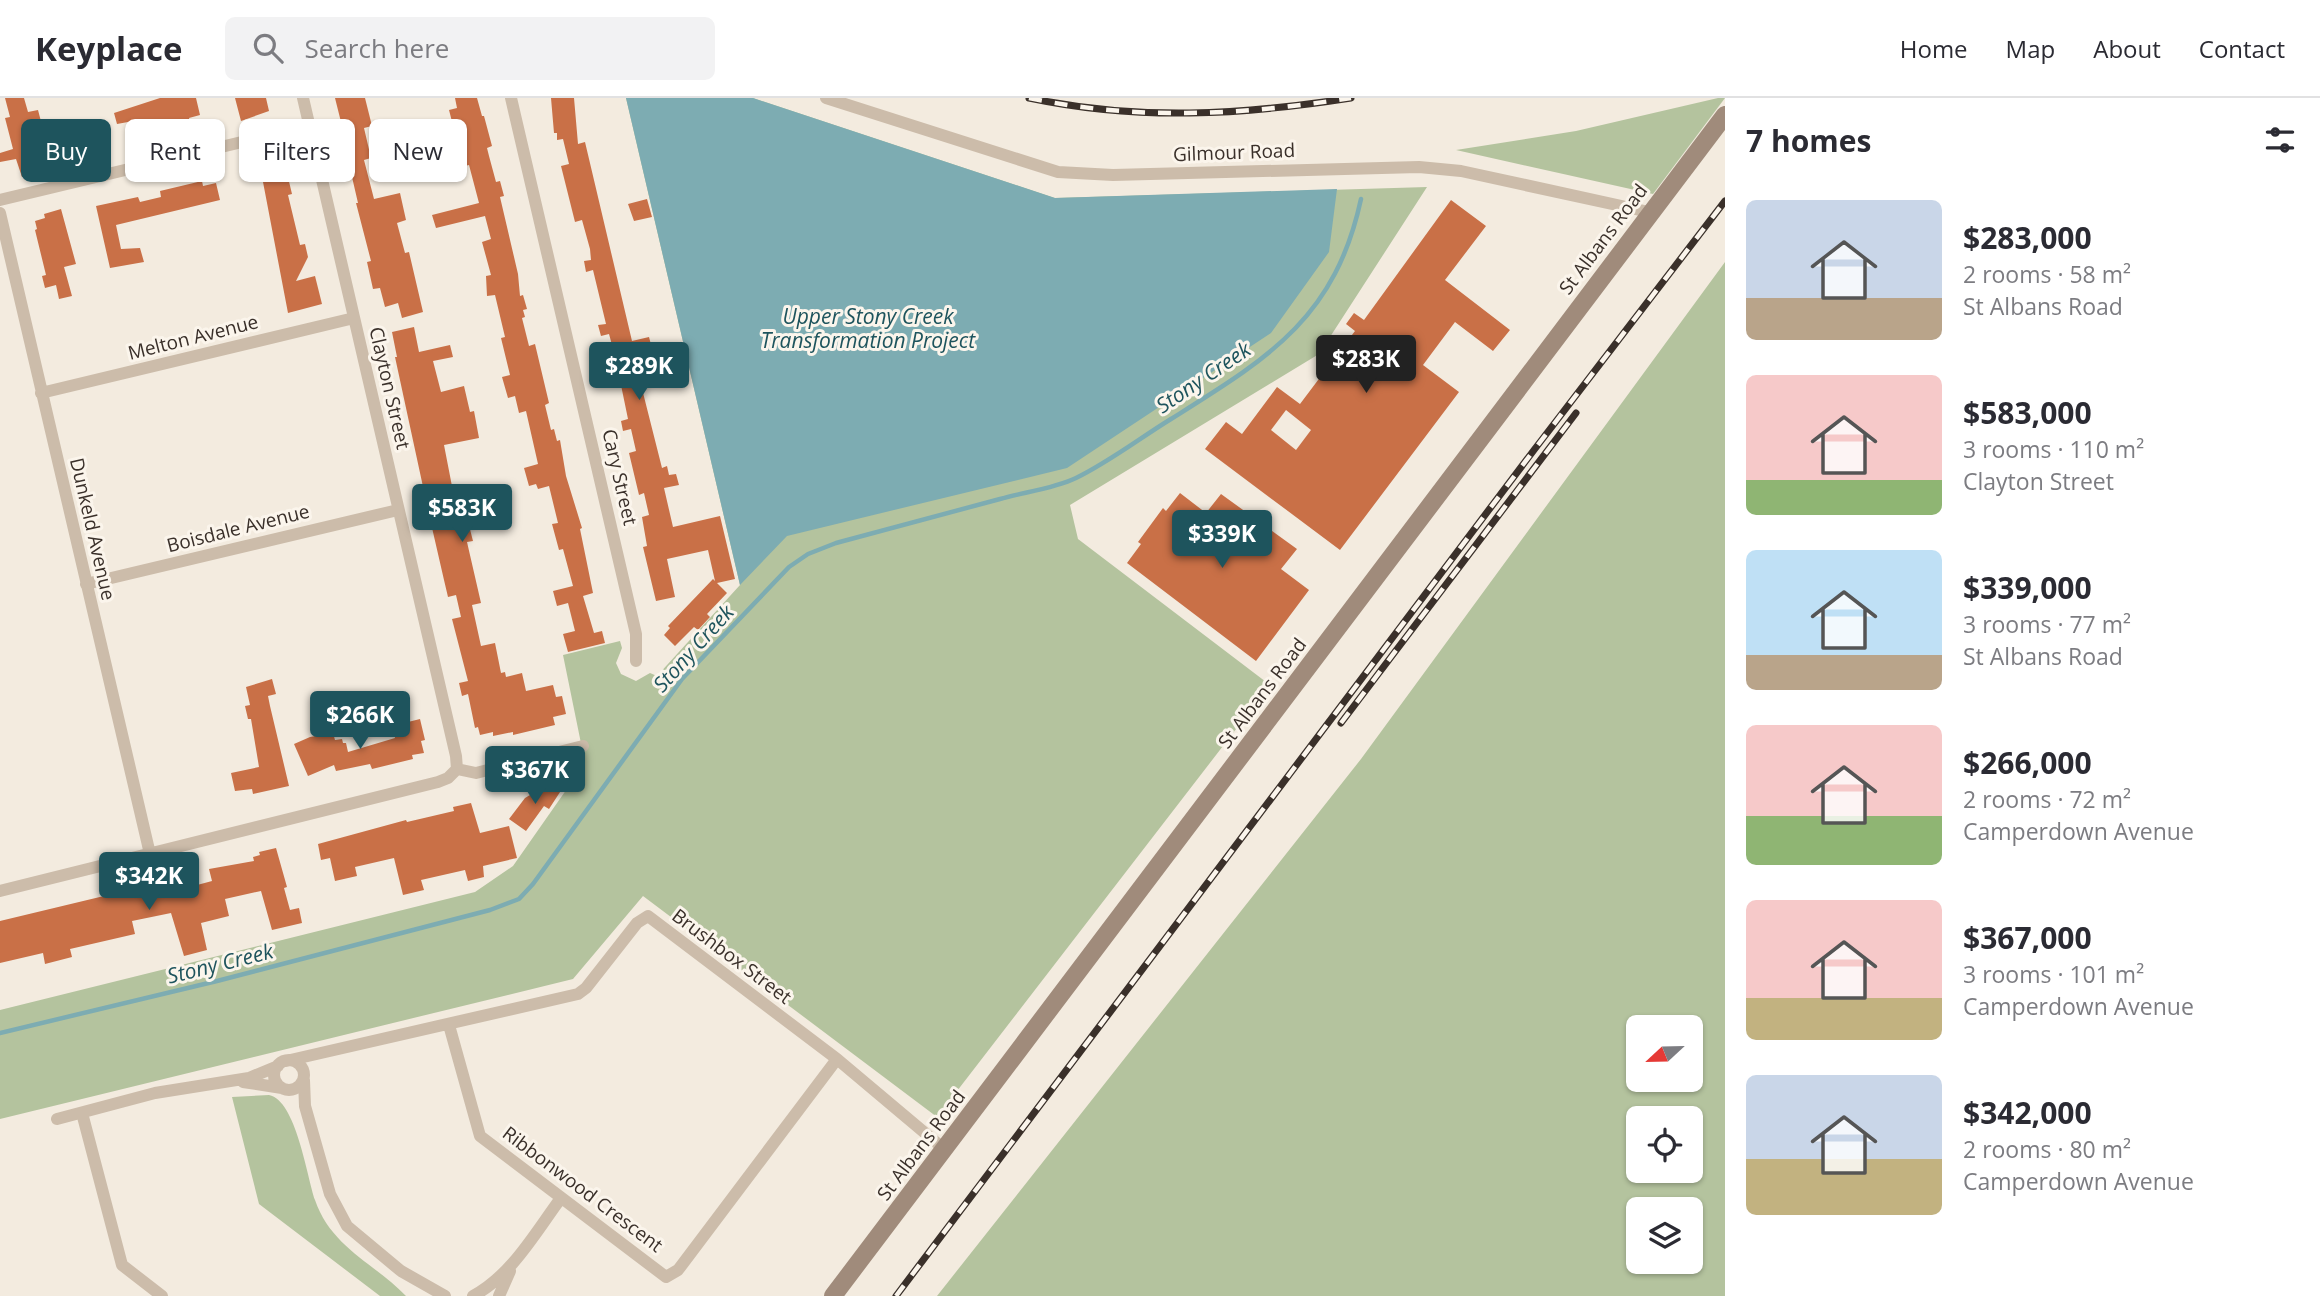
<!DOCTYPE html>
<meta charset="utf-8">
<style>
:root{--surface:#fff;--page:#f2f2f3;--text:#2b2b33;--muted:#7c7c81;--line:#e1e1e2;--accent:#1e545d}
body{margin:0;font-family:"Open Sans",sans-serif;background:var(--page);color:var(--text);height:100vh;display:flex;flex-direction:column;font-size:26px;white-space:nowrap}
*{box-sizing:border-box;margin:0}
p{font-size:23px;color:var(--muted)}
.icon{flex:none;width:38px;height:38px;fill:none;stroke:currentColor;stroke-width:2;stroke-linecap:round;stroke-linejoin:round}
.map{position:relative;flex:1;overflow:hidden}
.side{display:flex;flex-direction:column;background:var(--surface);width:595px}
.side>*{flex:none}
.top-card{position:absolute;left:21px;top:21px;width:665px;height:63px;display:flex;gap:14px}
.needle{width:46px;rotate:248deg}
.buttons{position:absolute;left:1626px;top:917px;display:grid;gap:14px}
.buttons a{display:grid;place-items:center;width:77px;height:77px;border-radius:10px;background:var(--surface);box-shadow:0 2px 5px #0004;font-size:35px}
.price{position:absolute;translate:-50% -60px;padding:0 16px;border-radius:7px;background:var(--accent);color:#fff;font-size:23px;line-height:46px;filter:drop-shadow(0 2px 4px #0008)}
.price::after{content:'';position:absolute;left:50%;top:42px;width:21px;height:16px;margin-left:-10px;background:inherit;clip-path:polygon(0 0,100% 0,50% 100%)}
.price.current{background:#222;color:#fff}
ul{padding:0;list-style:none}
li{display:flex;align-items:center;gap:21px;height:175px;padding:0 21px}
li span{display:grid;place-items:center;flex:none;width:196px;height:140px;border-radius:10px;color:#555}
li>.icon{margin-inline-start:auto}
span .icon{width:84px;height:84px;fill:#fffc;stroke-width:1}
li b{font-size:30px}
h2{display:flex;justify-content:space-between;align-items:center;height:84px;padding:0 21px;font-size:30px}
.pill{padding:0 24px;border-radius:10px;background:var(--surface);box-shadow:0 2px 5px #0004;font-size:24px;line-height:63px}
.pill.current{background:var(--accent);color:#fff}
header{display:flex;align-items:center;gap:42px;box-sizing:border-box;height:98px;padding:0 35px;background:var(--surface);border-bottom:2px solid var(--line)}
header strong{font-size:33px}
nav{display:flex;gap:38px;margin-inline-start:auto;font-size:24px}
.search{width:490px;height:63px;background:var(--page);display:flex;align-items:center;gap:18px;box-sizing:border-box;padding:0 24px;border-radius:10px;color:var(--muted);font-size:26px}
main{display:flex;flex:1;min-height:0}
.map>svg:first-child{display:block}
</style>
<header>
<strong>Keyplace</strong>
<div class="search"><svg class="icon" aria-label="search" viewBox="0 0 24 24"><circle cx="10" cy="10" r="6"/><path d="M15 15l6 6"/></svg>Search here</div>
<nav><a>Home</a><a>Map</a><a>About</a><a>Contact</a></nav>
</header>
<main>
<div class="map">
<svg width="1725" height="1198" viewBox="0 0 1725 1198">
<rect width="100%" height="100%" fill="#f3ebdf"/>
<path fill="#b4c39e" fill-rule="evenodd" d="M626,0H753L1055,100L1427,89L1319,256L1070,407L1078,441L1270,587L937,1019L643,798L573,881L0,1021V912L475,794L513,768L585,665L563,557L620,543L622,550L616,565L621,576L636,583L650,575L657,578L740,487Z
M1718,0H1725L1653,96L1456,52L1576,33Z
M1725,164V1198H937L1361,661ZM1690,929V982H1638V929ZM1690,1020V1073H1638V1020ZM1690,1111V1164H1638V1111Z
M269,997C296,1002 307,1079 315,1102C331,1149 374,1165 406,1198H380L259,1106L232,999Z"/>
<path fill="#7dacb2" d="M626,0H753L1055,100L1337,91L1329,154L1271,235L1067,370L787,438L740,487Z"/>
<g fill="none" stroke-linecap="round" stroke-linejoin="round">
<path stroke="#7dacb2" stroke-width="4.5" d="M0,935L217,883L490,812L519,801L533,786L682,581L789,469L808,456L836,445C890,431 945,416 1000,401C1024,394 1053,391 1076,380C1109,364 1140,340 1171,321C1268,260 1335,221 1361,101"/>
</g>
<path fill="#c97047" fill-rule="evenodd" d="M5,0H24L28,14L38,12L43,31L29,35L39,74L22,79L16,61L0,64V55L13,51L5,20L10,19Z
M160,0H196L200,17L189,20L190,24L165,31L164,26L131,37L128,24L117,26L114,15Z
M235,0H266L269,13L241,23Z
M335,0H365L372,28L364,30L371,60L364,62L374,101L400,95L406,122L397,125L405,155L409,154L423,214L402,220L398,205L385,209L380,190L373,191L367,164L371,163L356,105H358L349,66L346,67L340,46L336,25L341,24Z
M455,0H477L482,18H484L492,48L487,50L489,58L496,84L500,83L504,98L500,99L518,176L520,198L523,197L527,211L523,212L525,219L522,220L529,248L535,246L549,305L545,307L551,332L554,331L557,343L560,342L566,378L582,430L580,431L593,495L583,498L594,535L602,533L605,545L568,554L563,536L575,533L568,505L557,508L553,493L573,488L563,451L559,452L552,426L558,425L549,388L538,391L536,386L529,388L524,370L538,366L526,313L519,315L515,298L508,300L502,279L510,277L501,240L505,239L495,197L487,198L486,178L491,177L482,144L491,141L485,118L436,130L432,117L479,105L469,67L431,76L425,53L457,43L449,12L457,10Z
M551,0H574L578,46L585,44L632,243L649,239L654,258L635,263L662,370L667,368L669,377L676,376L679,387L664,390L673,429L720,418L735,481L717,485L727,495L707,516L710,519L698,532L694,529L675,548L664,537L670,530L668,528L713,481L715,483L708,452L667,461L675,499L656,503L643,449L647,448L642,419L649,417L644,395L639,397L629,355L636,353L631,331L623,333L621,323L628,321L615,258L609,236L601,238L598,227L606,226L593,172L586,174L584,163L591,162L590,151L582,122L575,124L561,68L569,66L563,41L557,42V35H554Z
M403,23L410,51L396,55L389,26Z
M104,24L107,36L93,40L95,51L83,54L78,30Z
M277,58L281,72L286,71L292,96L288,97L300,147L305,146L308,159L296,183L315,178L322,206L288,215L259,63Z
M202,83L203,88L216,85L220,102L116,127L121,151L140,150L144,164L110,170L96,108L138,99L140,104L161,99L160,93Z
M647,101L652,119L634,123L628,106Z
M1451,102L1486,128L1445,182L1510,232L1493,253L1455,224L1423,267L1459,294L1340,452L1205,351L1226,324L1242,336L1277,289L1300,306L1355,233L1346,226L1354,215L1364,222ZM1286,312L1311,332L1296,352L1271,332Z
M61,111L76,166L64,169L72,198L59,201L56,187L45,190L42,178L46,177L35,132L37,131L35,123L45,120L44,116Z
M414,229L419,254L450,247L453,259L433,263L441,294L464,288L470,314L474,313L479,340L444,347L457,414L465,412L473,443L467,444L481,505L472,507L481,548L495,545L501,575L505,574L506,579L522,575L526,593L553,587L556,599L562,598L566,616L553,619L555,627L513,637V634L493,638V634L480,637L478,629L475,630L468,596L462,598L459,585L468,583L452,521L461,519L456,497L448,499L444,482L430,421L436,419L431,397L425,398L395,259H397L392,234Z
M1180,395L1206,415L1221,396L1297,451L1281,471L1309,492L1256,563L1127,465L1141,446L1138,444L1163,410L1166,413Z
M272,581L276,596L268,598L270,608L289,688L253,696L252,691L235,693L231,675L259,669L251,621H248L245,608L250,607L246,589Z
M420,621L425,642L421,643L424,655L412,657L413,661L372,671L370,666L336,673L334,667L308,678L294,646L310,639L333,635L335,642L342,641L343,645H346L348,654L395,640L394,635L409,632L408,624Z
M552,684L562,691L549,711L544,708L526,733L509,721L525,700L530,697L533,699L543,686L548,689Z
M471,705L480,735L509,728L517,760L483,768L484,779L468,783L465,772L421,782L424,792L403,797L394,760L355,769L357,778L335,783L330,760L321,762L318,746L406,722L407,724L454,713L453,709Z
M276,750L287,789L284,790L290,812L299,810L302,825L272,832L261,793L225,801L229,818L201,825L207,852L184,858L171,815L132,823L135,836L70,851L72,859L45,866L43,855L0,865V823L183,779L186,790L212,783L209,771L254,763L253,759L260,757L259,754Z"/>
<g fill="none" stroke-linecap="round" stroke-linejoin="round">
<path stroke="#ccbcaa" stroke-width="12" d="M303,0L456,658L457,671
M511,0L636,536V563
M826,0L1058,74L1113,77L1419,69L1461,73L1649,114
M0,102L309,28
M0,115L150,756
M41,295L354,220
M86,486L398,412
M0,793L438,684L448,680L457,671L476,675L583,648
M449,927L480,1038L666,1179L678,1172L837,961
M274 977a15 15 0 1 1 30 0a15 15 0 1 1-30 0Z
M286,963L578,896L586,890L637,825L648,818L837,961L944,1051
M304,982L305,1008L330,1096L347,1128L401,1173L445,1198
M243,984L282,990
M82,1015L122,1167L162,1198
M57,1021L155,995L249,980L278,968
M473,1198C512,1177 535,1135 561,1100
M499,1198L510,1173"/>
<path stroke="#a08b7b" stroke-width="18" d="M833,1198L1725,17"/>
<g stroke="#3a302a" stroke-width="7">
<path id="rail" d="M1029,0C1139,23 1241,17 1351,0
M1341,625L1576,315
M896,1198L1534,352L1725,103"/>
</g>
<use href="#rail" stroke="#fbf5ec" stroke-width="4.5" stroke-dasharray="13" stroke-linecap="butt"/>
</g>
<g text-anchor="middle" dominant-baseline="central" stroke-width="6" stroke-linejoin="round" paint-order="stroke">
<g font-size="19" fill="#3a302a" stroke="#fbf5ec">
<text transform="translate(1234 54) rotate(-2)">Gilmour Road</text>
<text transform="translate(1603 141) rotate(-53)">St Albans Road</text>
<text transform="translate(193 239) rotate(-14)">Melton Avenue</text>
<text transform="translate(390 290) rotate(77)">Clayton Street</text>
<text transform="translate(620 379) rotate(77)">Cary Street</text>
<text transform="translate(238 430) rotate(-14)">Boisdale Avenue</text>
<text transform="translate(93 431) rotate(77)">Dunkeld Avenue</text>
<text transform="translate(1262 595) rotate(-53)">St Albans Road</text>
<text transform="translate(732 858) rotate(37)">Brushbox Street</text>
<text transform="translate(921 1047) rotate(-53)">St Albans Road</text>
<text transform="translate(583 1091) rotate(37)">Ribbonwood Crescent</text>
</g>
<g font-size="21" font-style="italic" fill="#1e545d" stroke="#fbf5ec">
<text x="868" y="218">Upper Stony Creek<tspan x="868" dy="24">Transformation Project</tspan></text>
<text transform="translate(1203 279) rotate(-34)">Stony Creek</text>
<text transform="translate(693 550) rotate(-48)">Stony Creek</text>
<text transform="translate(220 865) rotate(-14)">Stony Creek</text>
</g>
</g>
</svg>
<div class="buttons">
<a><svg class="needle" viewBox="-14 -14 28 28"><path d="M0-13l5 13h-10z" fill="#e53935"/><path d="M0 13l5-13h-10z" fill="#7c7c81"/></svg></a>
<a><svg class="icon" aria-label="locate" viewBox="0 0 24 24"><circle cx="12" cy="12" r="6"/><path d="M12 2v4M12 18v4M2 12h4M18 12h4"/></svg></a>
<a><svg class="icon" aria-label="layers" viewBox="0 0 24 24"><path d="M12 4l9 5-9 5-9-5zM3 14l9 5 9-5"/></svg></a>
</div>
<b class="price current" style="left:1366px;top:297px">$283K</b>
<b class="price" style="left:639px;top:304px">$289K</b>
<b class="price" style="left:462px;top:446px">$583K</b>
<b class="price" style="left:1222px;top:472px">$339K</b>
<b class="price" style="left:360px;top:653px">$266K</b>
<b class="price" style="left:535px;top:708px">$367K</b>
<b class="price" style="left:149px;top:814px">$342K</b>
<div class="top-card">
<a class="pill current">Buy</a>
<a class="pill">Rent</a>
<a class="pill">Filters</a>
<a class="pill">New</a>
</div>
</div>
<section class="side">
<h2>7 homes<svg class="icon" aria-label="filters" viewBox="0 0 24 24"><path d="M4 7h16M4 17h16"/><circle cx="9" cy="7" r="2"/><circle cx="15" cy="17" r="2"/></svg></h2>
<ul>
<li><span style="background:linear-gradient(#c9d6e8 70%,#b9a48a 0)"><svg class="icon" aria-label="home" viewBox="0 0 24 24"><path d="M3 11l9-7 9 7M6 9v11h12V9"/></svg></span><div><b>$283,000</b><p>2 rooms · 58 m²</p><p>St Albans Road</p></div></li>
<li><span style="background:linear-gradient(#f6c9c9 75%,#8fb573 0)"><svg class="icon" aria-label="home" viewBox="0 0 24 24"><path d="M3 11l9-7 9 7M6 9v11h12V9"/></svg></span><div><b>$583,000</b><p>3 rooms · 110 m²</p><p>Clayton Street</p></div></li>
<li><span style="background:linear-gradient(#bfe0f5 75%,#b9a48a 0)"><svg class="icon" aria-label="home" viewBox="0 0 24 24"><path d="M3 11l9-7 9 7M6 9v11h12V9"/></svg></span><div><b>$339,000</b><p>3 rooms · 77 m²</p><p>St Albans Road</p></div></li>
<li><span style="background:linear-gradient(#f6c9c9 65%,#8fb573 0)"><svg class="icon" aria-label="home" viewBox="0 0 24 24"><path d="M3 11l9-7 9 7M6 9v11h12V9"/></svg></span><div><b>$266,000</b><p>2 rooms · 72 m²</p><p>Camperdown Avenue</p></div></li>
<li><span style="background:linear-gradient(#f6c9c9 70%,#c2b280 0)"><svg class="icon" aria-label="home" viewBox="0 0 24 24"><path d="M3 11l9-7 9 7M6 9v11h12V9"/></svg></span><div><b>$367,000</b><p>3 rooms · 101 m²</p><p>Camperdown Avenue</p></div></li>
<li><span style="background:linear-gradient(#c9d6e8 60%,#c2b280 0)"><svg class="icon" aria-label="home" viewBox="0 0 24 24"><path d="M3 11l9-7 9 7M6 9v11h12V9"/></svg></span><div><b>$342,000</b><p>2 rooms · 80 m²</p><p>Camperdown Avenue</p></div></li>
</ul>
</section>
</main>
